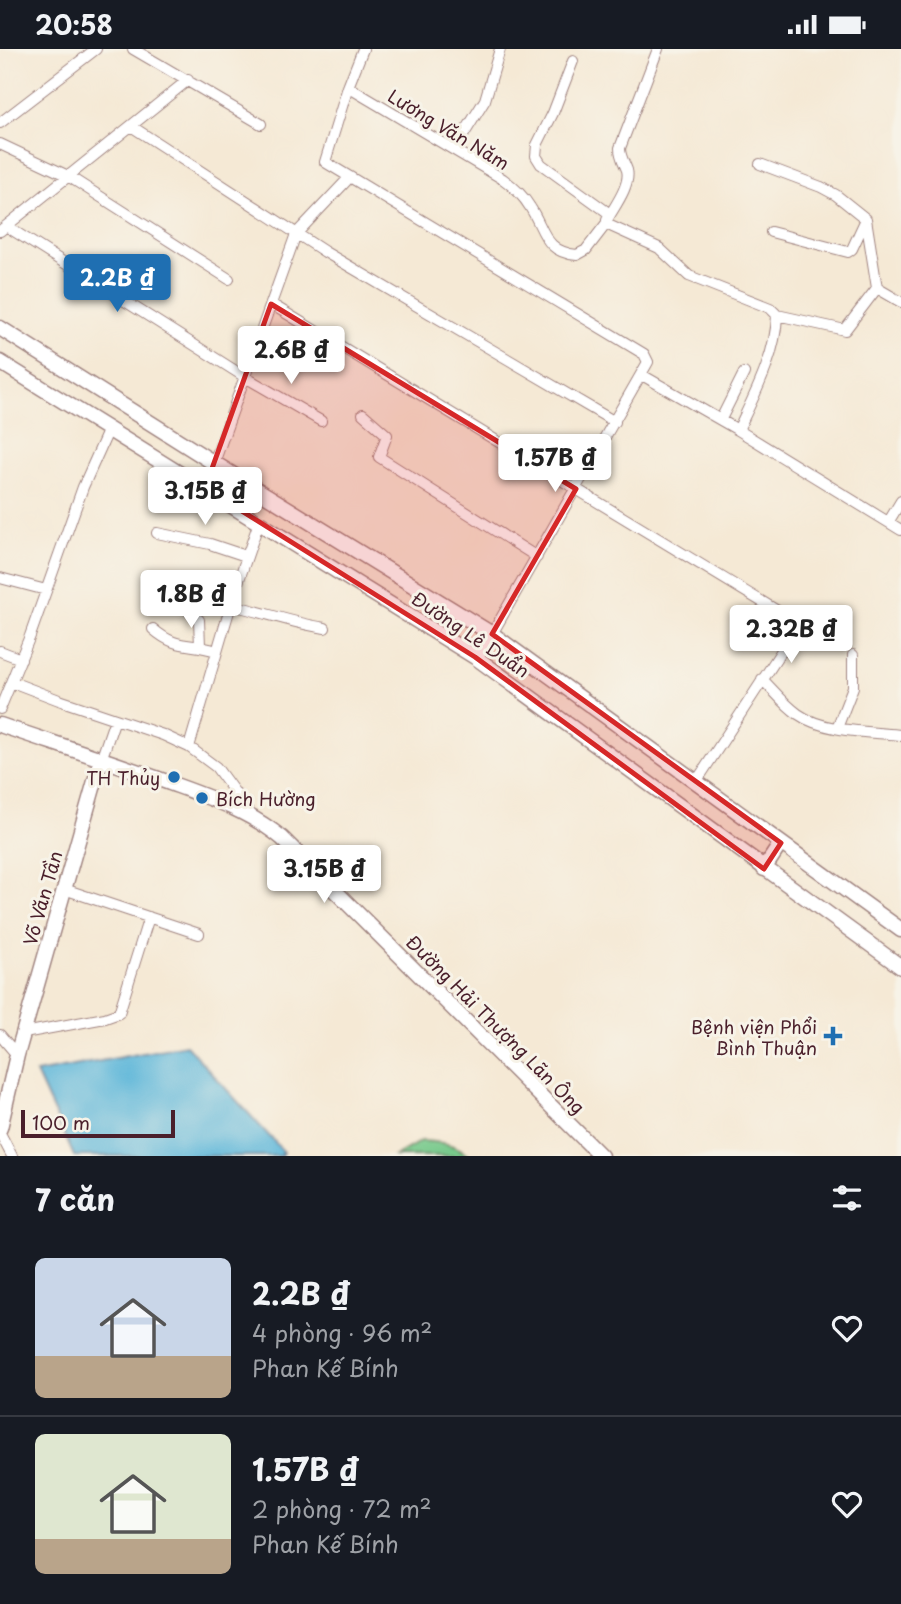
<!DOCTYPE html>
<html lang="vi">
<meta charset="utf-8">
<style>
:root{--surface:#171b24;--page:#20242c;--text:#f1f3f6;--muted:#9ea1a6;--line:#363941;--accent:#1f6fb2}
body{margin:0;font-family:"Playpen Sans",sans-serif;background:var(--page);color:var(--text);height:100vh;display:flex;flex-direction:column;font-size:26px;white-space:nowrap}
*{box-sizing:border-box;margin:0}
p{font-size:23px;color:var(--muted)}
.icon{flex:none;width:38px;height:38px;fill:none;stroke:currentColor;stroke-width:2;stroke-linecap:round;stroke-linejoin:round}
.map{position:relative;height:1107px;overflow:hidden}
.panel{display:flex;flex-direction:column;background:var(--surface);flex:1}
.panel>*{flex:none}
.scale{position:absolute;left:21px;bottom:18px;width:154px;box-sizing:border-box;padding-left:7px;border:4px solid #4a1f2b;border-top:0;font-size:19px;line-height:24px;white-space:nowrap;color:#4a1f2b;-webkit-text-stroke:5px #f7f3e8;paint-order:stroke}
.price{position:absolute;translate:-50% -60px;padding:0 16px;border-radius:7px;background:#fff;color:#222;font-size:23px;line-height:46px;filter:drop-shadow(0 2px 4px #0008)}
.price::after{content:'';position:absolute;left:50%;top:42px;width:21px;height:16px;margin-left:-10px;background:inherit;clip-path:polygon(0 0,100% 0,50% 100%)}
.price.on{background:var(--accent);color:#fff}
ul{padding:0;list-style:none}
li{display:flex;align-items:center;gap:21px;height:175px;padding:0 35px}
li+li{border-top:2px solid var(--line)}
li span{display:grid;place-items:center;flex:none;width:196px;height:140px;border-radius:10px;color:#555}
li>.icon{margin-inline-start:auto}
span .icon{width:84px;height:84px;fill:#fffc;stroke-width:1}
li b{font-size:30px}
h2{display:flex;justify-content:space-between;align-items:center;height:84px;padding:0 35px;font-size:30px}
.status{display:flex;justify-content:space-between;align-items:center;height:49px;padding:0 35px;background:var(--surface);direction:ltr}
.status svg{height:19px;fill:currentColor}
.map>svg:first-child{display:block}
</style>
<div class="status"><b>20:58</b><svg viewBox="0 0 49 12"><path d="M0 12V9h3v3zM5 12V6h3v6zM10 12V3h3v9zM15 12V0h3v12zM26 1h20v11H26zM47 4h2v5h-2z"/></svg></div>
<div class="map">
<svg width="901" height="1107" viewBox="0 0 901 1107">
<rect width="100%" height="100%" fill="#f7f3e8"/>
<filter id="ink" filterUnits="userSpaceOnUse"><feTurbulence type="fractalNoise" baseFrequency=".0143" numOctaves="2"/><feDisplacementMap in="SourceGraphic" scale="14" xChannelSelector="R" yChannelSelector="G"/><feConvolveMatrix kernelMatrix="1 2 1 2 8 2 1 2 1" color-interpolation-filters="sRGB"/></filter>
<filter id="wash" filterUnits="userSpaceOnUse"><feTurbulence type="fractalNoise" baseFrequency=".00686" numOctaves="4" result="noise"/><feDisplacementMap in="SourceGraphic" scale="28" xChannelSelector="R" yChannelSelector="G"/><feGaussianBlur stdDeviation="1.57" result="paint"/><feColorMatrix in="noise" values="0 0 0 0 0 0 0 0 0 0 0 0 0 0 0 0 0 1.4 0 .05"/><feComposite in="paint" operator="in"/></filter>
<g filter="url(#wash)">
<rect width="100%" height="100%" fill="#f5e9d5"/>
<path fill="#77c98b" stroke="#60745b" stroke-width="2" d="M421,1092C438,1093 456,1094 469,1107H395Z"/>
<path fill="#5bb6d9" stroke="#526a82" stroke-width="2" d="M186,996L283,1102L282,1107H74L36,1024Z"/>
</g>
<g filter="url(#ink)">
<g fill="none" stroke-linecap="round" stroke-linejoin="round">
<g stroke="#a08480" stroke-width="12">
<path id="street" d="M133,0L261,75
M363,0L348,38L325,113L644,305L648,313L492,585
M573,12L553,64L537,96L536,107L541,115L610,165
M348,38L503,130C514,138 523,146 530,158C545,181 544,203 577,206L586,201L606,175L659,199L689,227L770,259L777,266C776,306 755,345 738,381L901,481
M0,74L96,0
M131,77L325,203L615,373
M0,95L68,127L229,230
M454,101L485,51L500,0
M760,115L821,138L836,146L866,170L877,239L901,253
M607,171C614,158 631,136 627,121C624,113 620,108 620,99L658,0
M6,177L245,328L321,372
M0,182L188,31
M771,183L848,203L852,200L866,170
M271,255L789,569L793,577L792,586L696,733
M777,266L845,281L877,239
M642,326L738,381
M363,365L387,386L379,408L537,508
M721,370L744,324
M205,439L296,185L350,128
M889,472L901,452
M157,484L210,495L246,507
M0,529L46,541
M231,556C263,563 293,574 325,579
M190,563L199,571L200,597
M153,580C177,601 189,593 216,602
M0,602L21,610
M762,630C774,642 785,656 798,665C823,683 871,683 901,686
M12,633L59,651L163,686L189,698L216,718L252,767
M0,660L30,587L83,438L109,380
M837,679L853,638V606
M189,698L234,545L259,473
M101,711L115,670
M64,840L199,885
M24,984L105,969L119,964L149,868
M0,986L17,1006
M0,1084L12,1107"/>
</g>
<g stroke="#a08480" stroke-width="17">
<path id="secondary" d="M0,279L214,414L492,585L901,881
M0,313L475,608L901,918
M475,608L492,585
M0,676C56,695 112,713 167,733C208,748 248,761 282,789L601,1107
M764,820L781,794
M0,1079L17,1006L101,711"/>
</g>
<use href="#street" stroke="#fff" stroke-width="10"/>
<use href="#secondary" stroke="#fff" stroke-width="14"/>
</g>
</g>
<path fill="#d62828" fill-opacity="0.2" stroke="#d62828" stroke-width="5" stroke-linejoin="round" d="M271,255L576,440L492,585L781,794L764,820L475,608L205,439Z"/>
<g fill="#1f6fb2" stroke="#f7f3e8" stroke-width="2.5">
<circle cx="174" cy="728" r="7"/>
<circle cx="202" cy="749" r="7"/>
<path d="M829.5 976.5h7v7h7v7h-7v7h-7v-7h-7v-7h7z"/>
</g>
<g text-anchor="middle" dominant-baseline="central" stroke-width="6" stroke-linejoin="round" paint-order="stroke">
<g font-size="18" fill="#4a1f2b" stroke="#f7f3e8">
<text transform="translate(449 80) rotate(31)">Lương Văn Năm</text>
<text transform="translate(471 585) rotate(34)">Đường Lê Duẩn</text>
<text transform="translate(42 849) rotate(-74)">Võ Văn Tần</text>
<text transform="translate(496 975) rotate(45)">Đường Hải Thượng Lãn Ông</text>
</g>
<g font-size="18" fill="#4a1f2b" stroke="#f7f3e8" text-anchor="end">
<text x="160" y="728">TH Thủy</text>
<text x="216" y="749" text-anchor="start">Bích Hường</text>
<text x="817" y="977">Bệnh viện Phổi<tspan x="817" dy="21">Bình Thuận</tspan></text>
</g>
</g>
</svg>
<div class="scale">100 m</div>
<b class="price on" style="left:117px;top:265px">2.2B ₫</b>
<b class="price" style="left:291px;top:337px">2.6B ₫</b>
<b class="price" style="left:555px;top:445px">1.57B ₫</b>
<b class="price" style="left:205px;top:478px">3.15B ₫</b>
<b class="price" style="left:191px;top:581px">1.8B ₫</b>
<b class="price" style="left:791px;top:616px">2.32B ₫</b>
<b class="price" style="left:324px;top:856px">3.15B ₫</b>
</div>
<section class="panel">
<h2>7 căn<svg class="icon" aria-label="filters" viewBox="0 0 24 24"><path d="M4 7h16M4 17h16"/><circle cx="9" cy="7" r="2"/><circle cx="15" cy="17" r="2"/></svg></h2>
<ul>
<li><span style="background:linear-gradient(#c9d6e8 70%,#b9a48a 0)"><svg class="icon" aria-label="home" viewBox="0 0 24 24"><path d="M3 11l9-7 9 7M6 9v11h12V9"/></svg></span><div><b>2.2B ₫</b><p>4 phòng · 96 m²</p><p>Phan Kế Bính</p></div><svg class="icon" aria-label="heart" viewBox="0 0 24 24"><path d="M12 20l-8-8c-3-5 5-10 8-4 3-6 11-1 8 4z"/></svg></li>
<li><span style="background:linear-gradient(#dfe7d0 75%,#b9a48a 0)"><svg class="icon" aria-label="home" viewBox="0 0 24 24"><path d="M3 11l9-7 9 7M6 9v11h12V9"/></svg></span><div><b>1.57B ₫</b><p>2 phòng · 72 m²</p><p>Phan Kế Bính</p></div><svg class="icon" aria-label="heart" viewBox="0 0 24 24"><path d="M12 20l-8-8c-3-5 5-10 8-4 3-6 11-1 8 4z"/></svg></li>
</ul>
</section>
